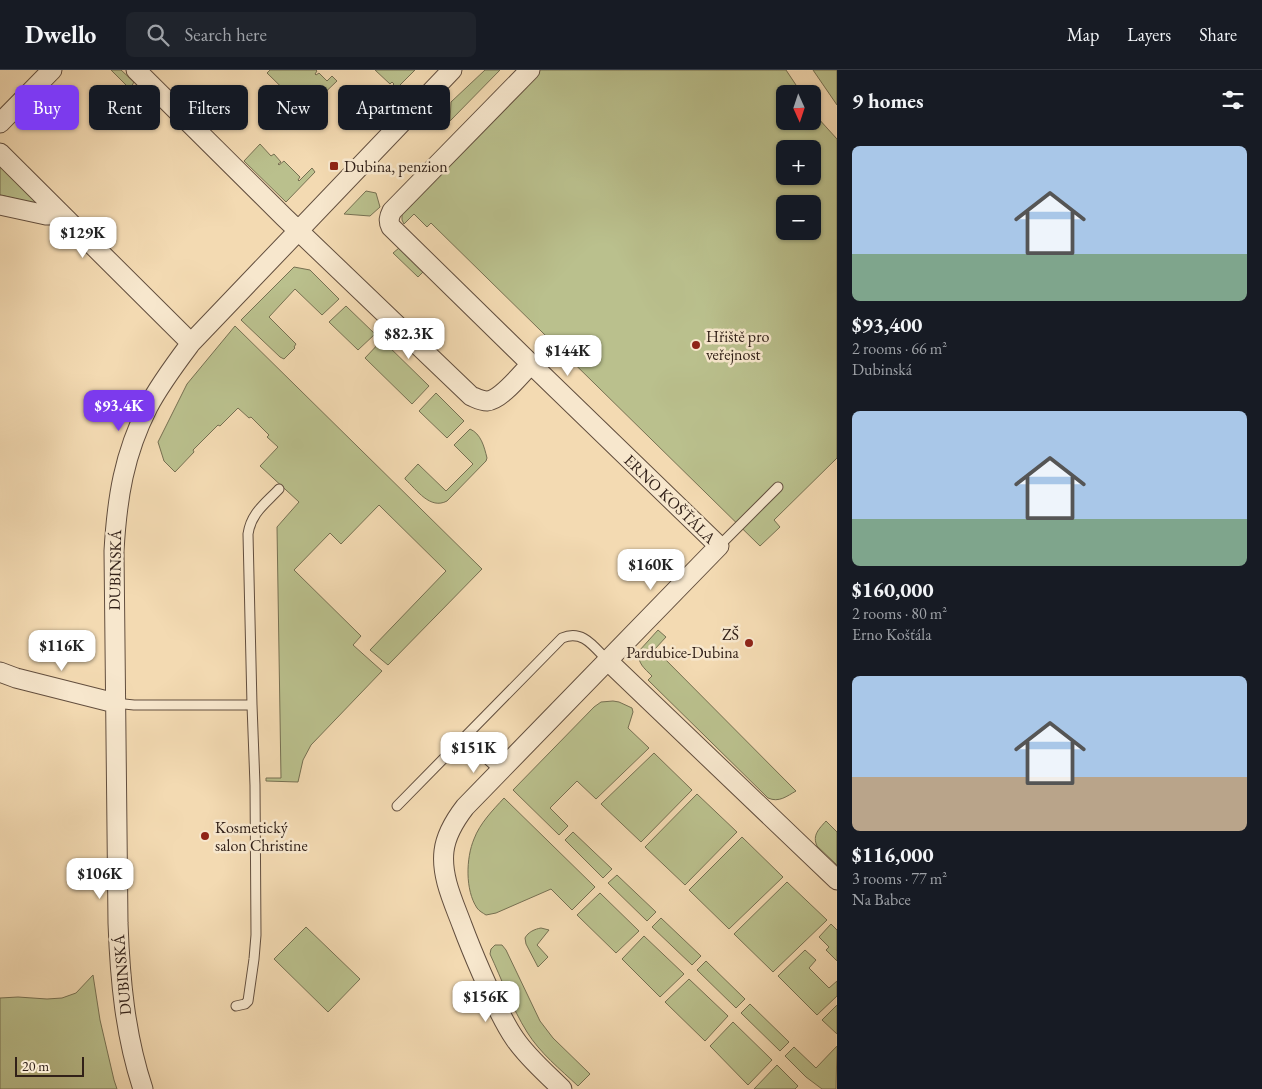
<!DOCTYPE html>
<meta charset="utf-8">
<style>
:root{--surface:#171b24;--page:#20242c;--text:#f1f3f6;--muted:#9ea1a6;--line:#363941;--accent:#7c3aed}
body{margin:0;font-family:"EB Garamond",serif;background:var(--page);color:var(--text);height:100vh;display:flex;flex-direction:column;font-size:19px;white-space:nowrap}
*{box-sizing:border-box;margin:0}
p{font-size:16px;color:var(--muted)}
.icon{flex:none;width:28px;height:28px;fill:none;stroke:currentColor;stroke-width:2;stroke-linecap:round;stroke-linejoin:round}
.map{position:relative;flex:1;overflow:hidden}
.details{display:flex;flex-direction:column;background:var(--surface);width:425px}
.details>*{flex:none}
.hud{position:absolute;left:15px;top:15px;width:475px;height:45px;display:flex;gap:10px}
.needle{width:32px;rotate:177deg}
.tools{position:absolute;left:776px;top:15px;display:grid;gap:10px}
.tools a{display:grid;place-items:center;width:45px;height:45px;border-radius:8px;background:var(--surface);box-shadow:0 1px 4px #0004;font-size:25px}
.scale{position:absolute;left:15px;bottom:12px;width:69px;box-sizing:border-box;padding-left:5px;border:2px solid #312018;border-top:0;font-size:14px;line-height:18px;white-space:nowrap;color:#312018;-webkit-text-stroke:4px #f7e7cd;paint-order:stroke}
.price{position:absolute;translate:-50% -42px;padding:0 11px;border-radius:10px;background:#fff;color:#222;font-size:16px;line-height:32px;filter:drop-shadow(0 1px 2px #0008)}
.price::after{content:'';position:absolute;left:50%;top:30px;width:15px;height:11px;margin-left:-8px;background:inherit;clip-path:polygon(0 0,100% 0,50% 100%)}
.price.current{background:var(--accent);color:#fff}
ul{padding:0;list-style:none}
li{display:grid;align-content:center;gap:10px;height:265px;padding:0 15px}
li span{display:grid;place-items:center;height:155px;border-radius:8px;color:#555}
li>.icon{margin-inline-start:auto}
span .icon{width:90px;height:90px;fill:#fffc;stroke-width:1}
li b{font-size:21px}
h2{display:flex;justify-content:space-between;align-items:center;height:60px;padding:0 15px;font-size:21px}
.chip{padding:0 18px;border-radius:8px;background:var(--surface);box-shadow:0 1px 4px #0004;font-size:18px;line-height:45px}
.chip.current{background:var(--accent);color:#fff}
header{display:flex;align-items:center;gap:30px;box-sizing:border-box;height:70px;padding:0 25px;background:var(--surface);border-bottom:1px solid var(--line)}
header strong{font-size:24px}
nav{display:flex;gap:28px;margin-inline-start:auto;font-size:18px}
.search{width:350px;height:45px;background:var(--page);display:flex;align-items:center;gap:12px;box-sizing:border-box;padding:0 18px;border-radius:8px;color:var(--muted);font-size:19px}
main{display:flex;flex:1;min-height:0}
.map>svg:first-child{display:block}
</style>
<header>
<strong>Dwello</strong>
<div class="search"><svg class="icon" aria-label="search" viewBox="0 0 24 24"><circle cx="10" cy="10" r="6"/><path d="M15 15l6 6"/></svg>Search here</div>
<nav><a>Map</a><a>Layers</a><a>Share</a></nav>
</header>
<main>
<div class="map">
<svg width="837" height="1019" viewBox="0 0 837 1019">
<rect width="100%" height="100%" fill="#f3dab2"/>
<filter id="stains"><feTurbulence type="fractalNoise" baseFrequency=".004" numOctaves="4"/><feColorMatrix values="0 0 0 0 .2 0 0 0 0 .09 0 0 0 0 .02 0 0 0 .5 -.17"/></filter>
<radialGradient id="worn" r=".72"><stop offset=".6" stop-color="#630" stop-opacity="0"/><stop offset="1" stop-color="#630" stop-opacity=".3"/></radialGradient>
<path fill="#bac08d" stroke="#767052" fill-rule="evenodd" d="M111,0H121L134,12L130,19Z
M270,0H316L317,1L315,4L316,5L319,3L327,11L332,6L337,11L316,31L313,29L312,30L314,33L306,41L267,3Z
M375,0H415L381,34L378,30L394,14L392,12L390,14Z
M485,0H500L450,51L451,32Z
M538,0H786L802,24H785V51H812L813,40L817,47L837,69V388L774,450L780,457L760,476L431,153L427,157L414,144L404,154L402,150V142ZM785,79H812V106H785ZM785,134H812V161H785Z
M813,0H837V35Z
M260,74L271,86L274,84L281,92L278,94L279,95L284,91L300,107L298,110L299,111L312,98L315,102L286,132L244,91Z
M0,93L38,134L0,125Z
M366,121L376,123L380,137L370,146L344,144Z
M399,178L423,202L418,207L393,183Z
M294,197L310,200L339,229L322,245L295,219L269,247L296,274L294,277L295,278L284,289L280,287L241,250Z
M346,236L375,264L358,280L329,252Z
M235,256L482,499L388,595L370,580L446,501L379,435L341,474L330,463L294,500L361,566L353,575L382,601L311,675L303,690L298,712L266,711V708H281L277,457L299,432L260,396L278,377L267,367L269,365L251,347L249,348L238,338L220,356L218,355L193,380L194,382L175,402L164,391L158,372L187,314Z
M382,270L429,316L412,334L365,288Z
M436,323L464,351L447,368L419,341Z
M470,359C481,364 484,376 487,388L486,391L447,431C430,440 417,420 405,409V408L418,394L446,421L473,394L454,375Z
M658,560L666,567L655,579L796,721C787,726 779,733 768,728L648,610L652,606C644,598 637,593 639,581Z
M613,631L619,632L632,638L633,642L628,658L649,678L596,729L577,711L550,738L568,756L559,765L513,720L594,637L601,632Z
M654,683L692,720L641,772L601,734Z
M697,724L737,762L685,815L645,777Z
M504,728L595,817L572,840L551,819L496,843L486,845C483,843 479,841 477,838C465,820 466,788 474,769C480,753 493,740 504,728Z
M826,751L837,762V795L817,776C812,765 819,759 826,751Z
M573,762L612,799L603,808L565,770Z
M742,767L783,807L729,859L689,820Z
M617,805L656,842L647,851L608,813Z
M787,812L827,850L773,902L734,864Z
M600,823L639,861L616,883L577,845Z
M661,848L701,886L692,895L652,857Z
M831,854L837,860V891L826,880L829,877L819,867Z
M306,857L360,909L328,942L274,889Z
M541,858L549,860L537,875L548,887L538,897L526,874L525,868C528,862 535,859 541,858Z
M644,866L684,904L660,927L622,889Z
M495,875H502L506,880L540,951L553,968L590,1004L578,1016C560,999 540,983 527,962C512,938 502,910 490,884L491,879Z
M805,880L816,890L809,898L829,918L837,911V926L817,945L778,906Z
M706,891L745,929L736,938L697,900Z
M93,905L100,950L114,1010L117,1019H0V928L18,927L47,929L62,928L76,923Z
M689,909L728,946L705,971L665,932Z
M750,934L789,972L780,981L741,943Z
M837,935V964L822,950Z
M733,952L772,990L748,1015L710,976Z
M837,976L836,1019H822L806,1007L785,986L794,977L816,998Z
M777,995L798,1016L795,1019H754Z"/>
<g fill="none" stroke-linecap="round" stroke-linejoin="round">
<g stroke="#624e3e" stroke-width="11">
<path id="service" d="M719,476L778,417
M115,633L134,635H252L248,464C251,443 265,434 279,419
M464,668L500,701
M397,736L562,568C583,559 594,577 607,590
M236,936L245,934L248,931L254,889L256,865L255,715L252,635"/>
</g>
<g stroke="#624e3e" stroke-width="21">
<path id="minor" d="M136,0L284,147L471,326C476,328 481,331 487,331C501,330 521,304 531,294
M530,0L392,141C389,147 388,151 391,157L531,294L719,476L465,737C455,750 446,764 444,781C441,806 453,831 462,855C468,871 475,888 482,904C492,926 501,949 515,969C528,988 546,1003 562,1019
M0,53L52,0
M0,83L191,273
M0,135L46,145H54L59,142
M607,590L837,810
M0,602L16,608L115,633
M143,1019C125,965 120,909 118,853L114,481C117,428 124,384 148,337C160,314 176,293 191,273L452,0"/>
</g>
<use href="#service" stroke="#f7e7cd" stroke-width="9"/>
<use href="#minor" stroke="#f7e7cd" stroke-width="19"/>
</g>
<g fill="#8f2418" stroke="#f7e7cd" stroke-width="2">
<rect x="329" y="91" width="10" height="10" rx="2.5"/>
<circle cx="696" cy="275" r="5"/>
<circle cx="749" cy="573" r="5"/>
<circle cx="205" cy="766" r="5"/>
</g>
<g text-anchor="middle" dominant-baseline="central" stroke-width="5" stroke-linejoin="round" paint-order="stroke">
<g font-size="16" fill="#312018" stroke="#f7e7cd" text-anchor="start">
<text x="344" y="96">Dubina, penzion</text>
<text x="706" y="266">Hřiště pro<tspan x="706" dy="18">veřejnost</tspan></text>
<text x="739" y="564" text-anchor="end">ZŠ<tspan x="739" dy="18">Pardubice-Dubina</tspan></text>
<text x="215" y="757">Kosmetický<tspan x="215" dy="18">salon Christine</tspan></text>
</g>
<g font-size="16" fill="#312018" stroke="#f7e7cd">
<text transform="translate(670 429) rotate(44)">ERNO KOŠŤÁLA</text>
<text transform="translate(115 500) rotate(-89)">DUBINSKÁ</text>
<text transform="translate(122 905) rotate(-95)">DUBINSKÁ</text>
</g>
</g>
<rect width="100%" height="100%" filter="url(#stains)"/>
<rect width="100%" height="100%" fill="url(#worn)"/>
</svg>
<div class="tools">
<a><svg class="needle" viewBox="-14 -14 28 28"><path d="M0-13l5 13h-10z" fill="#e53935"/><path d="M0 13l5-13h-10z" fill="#9ea1a6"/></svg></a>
<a>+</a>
<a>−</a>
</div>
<div class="scale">20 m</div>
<b class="price" style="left:83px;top:189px">$129K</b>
<b class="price" style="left:409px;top:290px">$82.3K</b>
<b class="price" style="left:568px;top:307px">$144K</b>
<b class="price current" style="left:119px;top:362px">$93.4K</b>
<b class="price" style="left:651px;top:521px">$160K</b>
<b class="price" style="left:62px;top:602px">$116K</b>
<b class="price" style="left:474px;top:704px">$151K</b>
<b class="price" style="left:100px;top:830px">$106K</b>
<b class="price" style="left:486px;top:953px">$156K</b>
<div class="hud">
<a class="chip current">Buy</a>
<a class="chip">Rent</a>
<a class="chip">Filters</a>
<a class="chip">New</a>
<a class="chip">Apartment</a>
</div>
</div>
<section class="details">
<h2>9 homes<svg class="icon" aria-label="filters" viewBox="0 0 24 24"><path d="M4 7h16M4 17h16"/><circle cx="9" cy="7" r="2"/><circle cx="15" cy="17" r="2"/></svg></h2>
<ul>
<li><span style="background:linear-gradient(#a9c7e8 70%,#7fa58c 0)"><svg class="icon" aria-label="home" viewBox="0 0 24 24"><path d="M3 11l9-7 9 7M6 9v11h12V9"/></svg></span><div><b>$93,400</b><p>2 rooms · 66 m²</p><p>Dubinská</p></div></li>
<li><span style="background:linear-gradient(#a9c7e8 70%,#7fa58c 0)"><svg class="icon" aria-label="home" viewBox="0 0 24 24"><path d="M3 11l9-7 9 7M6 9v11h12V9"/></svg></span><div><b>$160,000</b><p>2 rooms · 80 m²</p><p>Erno Košťála</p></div></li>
<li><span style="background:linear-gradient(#a9c7e8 65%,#b9a48a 0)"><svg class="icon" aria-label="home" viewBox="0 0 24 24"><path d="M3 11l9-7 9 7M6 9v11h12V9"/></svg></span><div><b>$116,000</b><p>3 rooms · 77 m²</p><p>Na Babce</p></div></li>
</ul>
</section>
</main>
